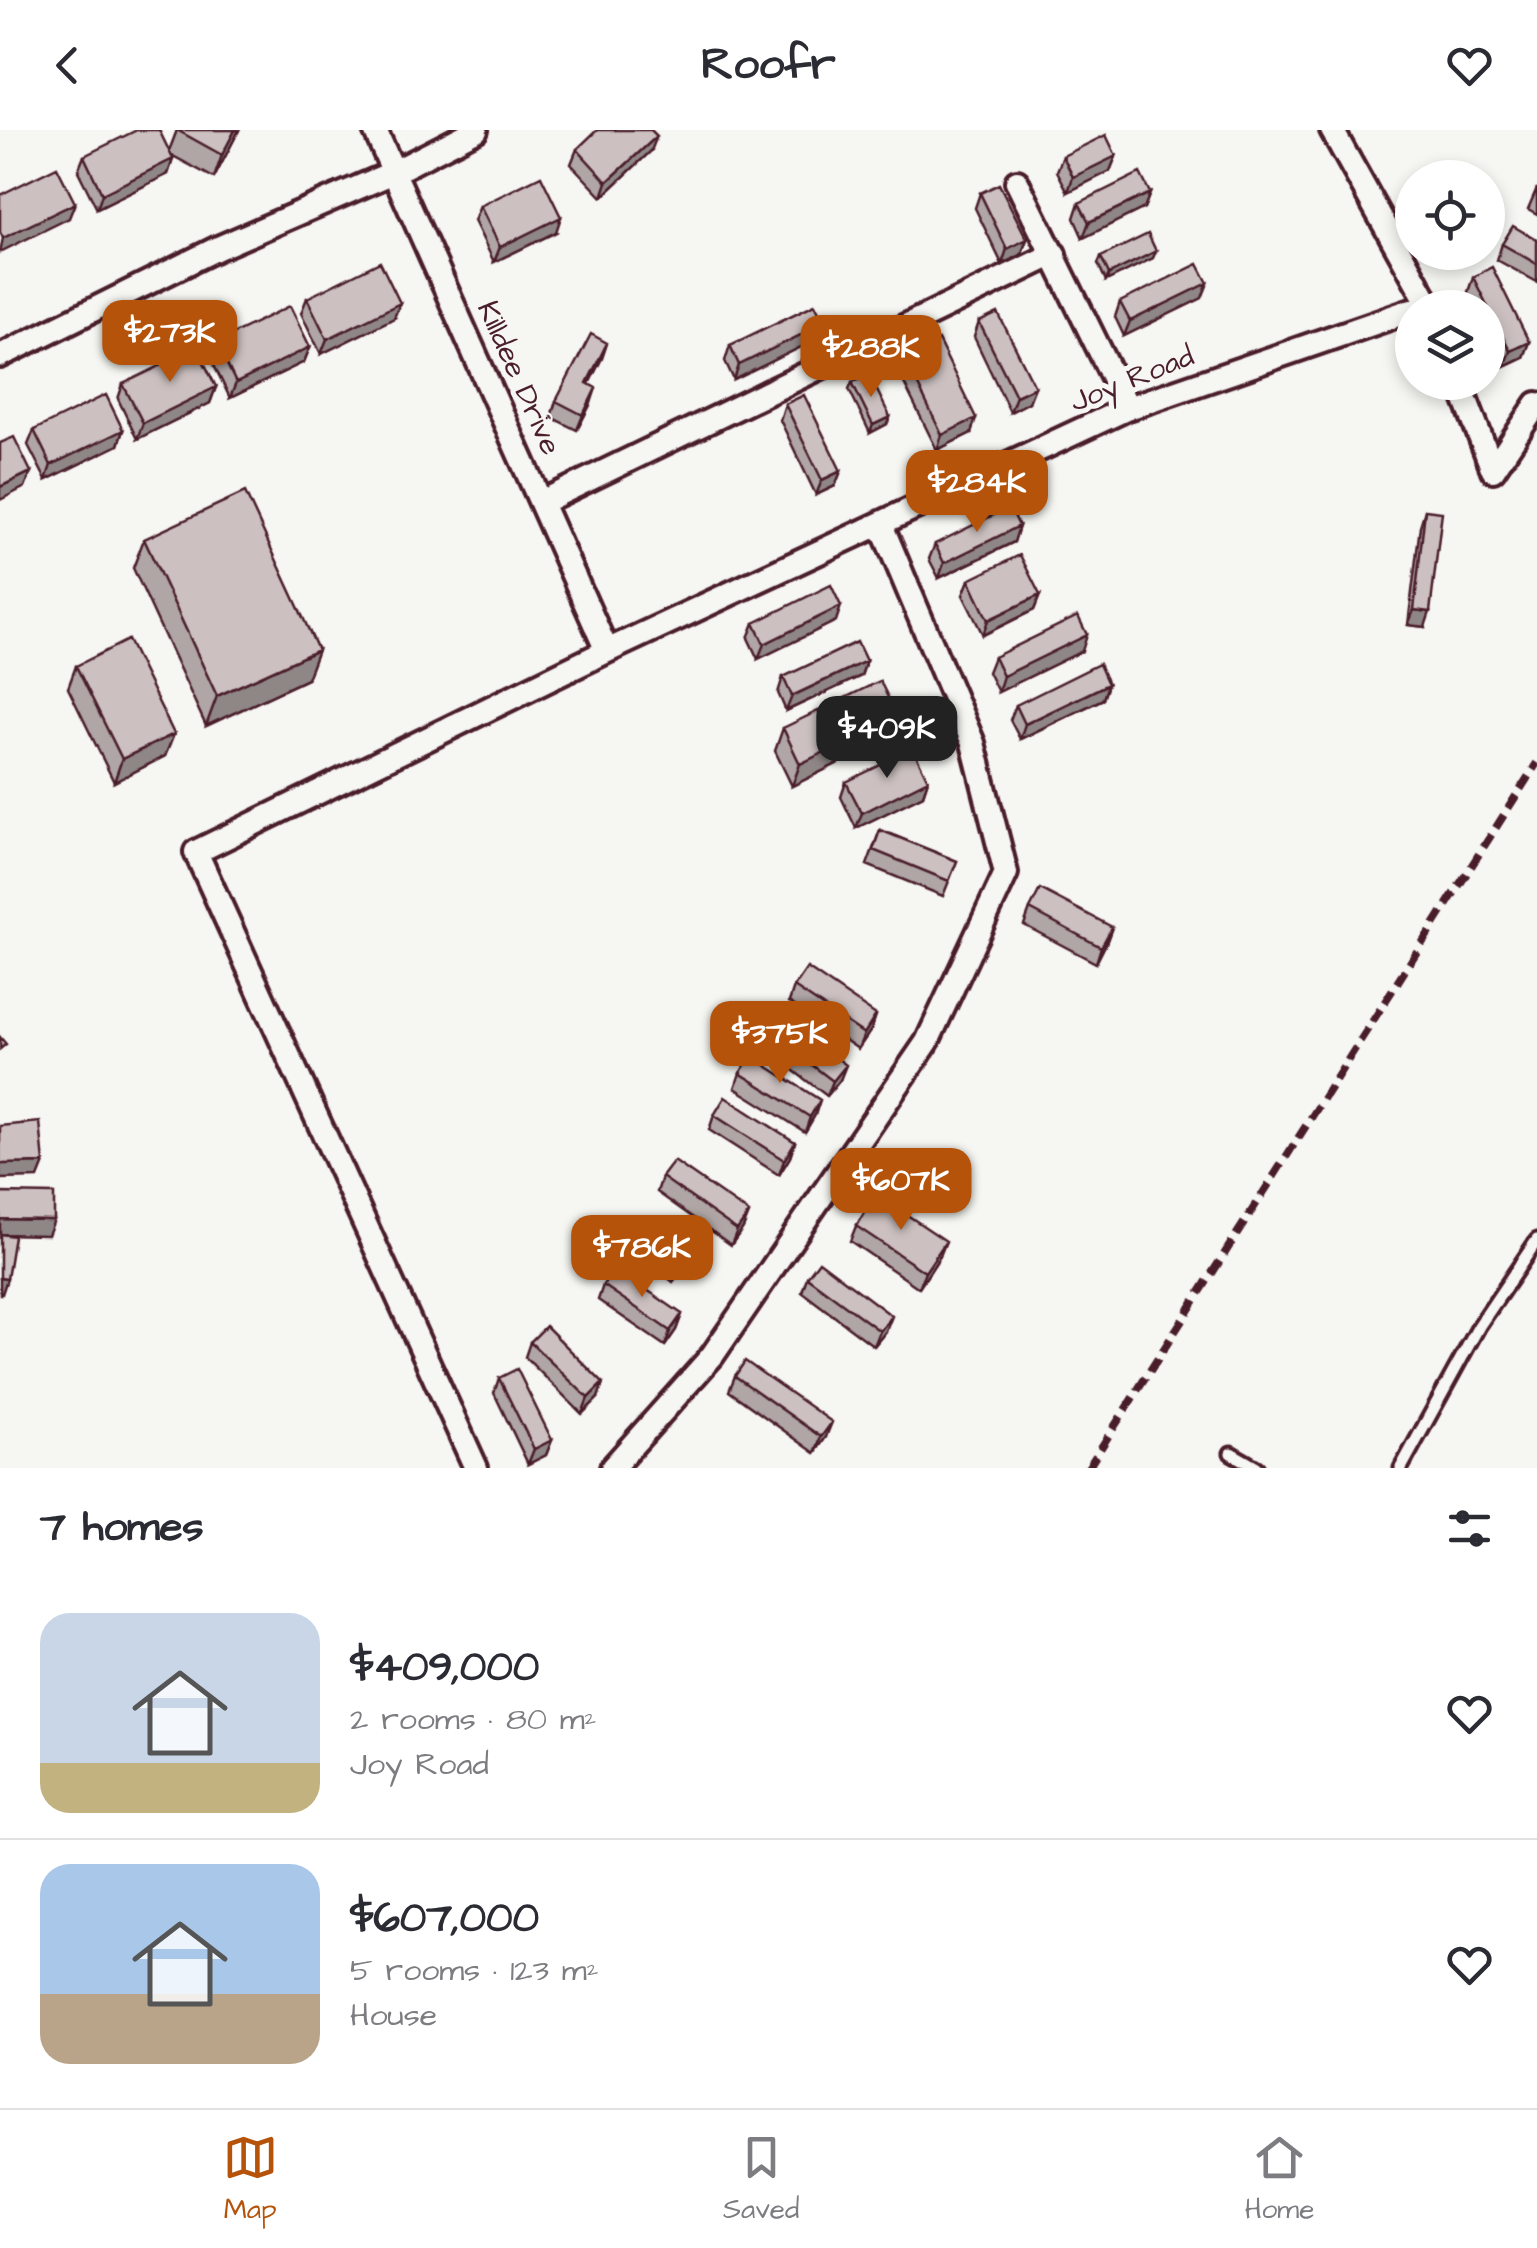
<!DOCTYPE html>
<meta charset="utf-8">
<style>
:root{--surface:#fff;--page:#f2f2f3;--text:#2b2b33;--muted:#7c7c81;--line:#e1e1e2;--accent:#b45309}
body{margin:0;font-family:"Architects Daughter",sans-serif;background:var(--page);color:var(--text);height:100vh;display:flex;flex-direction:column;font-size:38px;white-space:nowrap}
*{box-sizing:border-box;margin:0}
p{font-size:32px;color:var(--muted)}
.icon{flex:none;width:55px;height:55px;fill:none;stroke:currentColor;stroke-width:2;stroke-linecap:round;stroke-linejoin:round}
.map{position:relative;height:1338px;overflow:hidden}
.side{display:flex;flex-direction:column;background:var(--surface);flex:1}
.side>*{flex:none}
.buttons{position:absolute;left:1395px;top:30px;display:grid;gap:20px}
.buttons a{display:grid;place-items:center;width:110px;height:110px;border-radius:50%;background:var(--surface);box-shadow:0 5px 15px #0003;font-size:50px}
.price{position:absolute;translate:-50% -85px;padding:0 22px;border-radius:20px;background:var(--accent);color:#fff;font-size:32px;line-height:65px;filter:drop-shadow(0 2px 5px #0008)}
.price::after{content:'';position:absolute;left:50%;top:60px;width:30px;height:22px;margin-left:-15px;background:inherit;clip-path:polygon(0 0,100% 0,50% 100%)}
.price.current{background:#222;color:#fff}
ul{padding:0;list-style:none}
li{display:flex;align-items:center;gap:30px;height:250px;padding:0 40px}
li+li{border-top:2px solid var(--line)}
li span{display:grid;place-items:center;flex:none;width:280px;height:200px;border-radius:30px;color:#555}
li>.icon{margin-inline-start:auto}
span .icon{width:120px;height:120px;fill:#fffc;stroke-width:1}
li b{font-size:42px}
h2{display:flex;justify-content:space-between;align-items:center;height:120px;padding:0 40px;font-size:42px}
header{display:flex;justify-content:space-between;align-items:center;height:130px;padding:0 40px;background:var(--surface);font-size:45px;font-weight:700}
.tab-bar{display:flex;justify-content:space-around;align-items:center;height:140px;border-top:2px solid var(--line);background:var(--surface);font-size:28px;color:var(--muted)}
.tab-bar a{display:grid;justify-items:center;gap:5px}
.tab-bar .current{color:var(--accent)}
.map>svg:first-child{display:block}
</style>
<header><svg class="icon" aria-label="back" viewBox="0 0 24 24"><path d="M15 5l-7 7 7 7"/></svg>Roofr<svg class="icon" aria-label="heart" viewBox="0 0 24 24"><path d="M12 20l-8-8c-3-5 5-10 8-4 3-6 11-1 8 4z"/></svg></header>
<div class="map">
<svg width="1537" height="1338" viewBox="0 0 1537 1338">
<rect width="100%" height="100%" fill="#f6f6f2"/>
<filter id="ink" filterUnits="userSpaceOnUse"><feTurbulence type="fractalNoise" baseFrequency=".01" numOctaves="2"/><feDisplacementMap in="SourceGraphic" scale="20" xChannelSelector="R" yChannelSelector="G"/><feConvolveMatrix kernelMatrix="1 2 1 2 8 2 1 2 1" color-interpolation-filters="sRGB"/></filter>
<g filter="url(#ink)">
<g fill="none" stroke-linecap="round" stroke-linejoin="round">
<g stroke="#4a1f2b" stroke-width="19">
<path id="service" d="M1231,1323L1257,1338
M1401,1338L1479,1196L1537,1110"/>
</g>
<g stroke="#4a1f2b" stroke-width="30">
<path id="minor" d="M375,0L607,521
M1332,0L1431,178
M1017,52L1128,278
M0,226L218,118L394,42L476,0
M1459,252L1493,340L1537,274
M542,372L1054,124
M476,1338L196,722L607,521L1128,278L1412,180
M612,1338L712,1226L927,912L1006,743L973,613L882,397"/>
</g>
<use href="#service" stroke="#f6f6f2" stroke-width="11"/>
<use href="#minor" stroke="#f6f6f2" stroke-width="22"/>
<path stroke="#4a1f2b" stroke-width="8" stroke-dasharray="15 8" stroke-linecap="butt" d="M1088,1338L1537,633"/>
</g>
<path fill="#afa6a5" stroke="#4a1f2b" stroke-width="2.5" d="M177,0H239L214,48L171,25L173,29L168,44L97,79L78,41L84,26L169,21Z
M577,19L651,21L602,67L571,34Z
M1063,26H1116L1110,41L1068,62L1057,41Z
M1537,58V84L1528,79Z
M980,63L1027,109L1021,125L1002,134L975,78Z
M1150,63L1144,78L1083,108L1074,88L1079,73Z
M480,76L556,102L494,132L474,91Z
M1537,110V152L1497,130L1502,114Z
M1101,127L1153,128L1106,151L1098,134Z
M1473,147L1529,212L1523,227L1504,236L1488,202V178H1475L1468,162Z
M307,168L394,188L321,224L301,183Z
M1202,168L1124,206L1115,187L1120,172Z
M979,192L1029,272L1010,282L974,207Z
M825,193L819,208L734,250L725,231L730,215Z
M216,212L310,217L304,232L230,268L210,227Z
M607,213L602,228L589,254L591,273L577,300L551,287L556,271Z
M904,226L971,303L937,320L898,241Z
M852,252L890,287L887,294L870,303L849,259Z
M123,254L216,257L210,273L137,309L118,269Z
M785,274L841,341L835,356L816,365L780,290Z
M34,300H123L118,315L46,350L28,315Z
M1425,380V497L1408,495L1420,396Z
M1019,396L1014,412L939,448L929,429L935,414Z
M144,409L307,549L206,596L133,438Z
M969,450L1040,465L1034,480L983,505L963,465Z
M836,491L758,529L748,508L754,493Z
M1082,521L998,562L988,542L994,527Z
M866,531L861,546L786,581L778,563L783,547Z
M76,536L174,604L165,626L114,652L68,558Z
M1108,554L1103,569L1020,609L1010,590L1016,575Z
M783,598L889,608L792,656L775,621Z
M928,650L923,665L856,698L841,667L846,652Z
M880,700L957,731L943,766L867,735Z
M1030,779L1112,797L1106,813L1096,833L1024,795Z
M794,857L876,885L871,900L858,919L789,872Z
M766,900L840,950L827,966L761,916Z
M740,943L815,985L805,1002L735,958Z
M714,985L795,1012L790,1027L779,1045L709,1000Z
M662,1047L749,1083L743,1098L731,1115L657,1062Z
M856,1096L940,1126L919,1158L850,1111Z
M645,1119L686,1131L683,1139L673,1152L642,1127Z
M807,1147L886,1201L874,1216L802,1162Z
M603,1155L682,1184L676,1200L665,1216L598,1170Z
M530,1212L598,1268L582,1284L525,1227Z
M735,1246L826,1307L815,1323L729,1261Z
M499,1248L552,1310L546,1325L528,1334L494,1263Z"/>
<path fill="#8f8786" stroke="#4a1f2b" stroke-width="2.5" d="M235,0H239L214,48L222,25Z
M657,6L651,21L602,67L607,52Z
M1116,26L1110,41L1068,62L1073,47Z
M173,29L168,44L97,79L102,64Z
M1150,63L1144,78L1083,108L1089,92Z
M75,73L69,88L0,122L3,108Z
M561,87L556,102L494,132L500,117Z
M1027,109L1021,125L1002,134L1007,119Z
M1156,121L1153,128L1106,151L1109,144Z
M1208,153L1202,168L1124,206L1130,191Z
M400,173L394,188L321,224L327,209Z
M825,193L819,208L734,250L739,235Z
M1529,212L1523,227L1504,236L1510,221Z
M607,213L602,228L581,268L587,253Z
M310,217L304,232L230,268L236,253Z
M216,257L210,273L137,309L143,293Z
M1035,257L1029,272L1010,282L1016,266Z
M596,258L591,273L577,300L583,285Z
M890,287L887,294L870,303L873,295Z
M976,288L971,303L937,320L942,305Z
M123,300L118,315L46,350L51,335Z
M841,341L835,356L816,365L822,350Z
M31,342L25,357L0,370V357Z
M1019,396L1014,412L939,448L944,433Z
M1040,465L1034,480L983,505L988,490Z
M841,476L836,491L758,529L764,514Z
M1414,480L1430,482L1425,497L1408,495Z
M1087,505L1082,521L998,562L1003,546Z
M318,520L307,549L206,596L217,566Z
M866,531L861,546L786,581L792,566Z
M1108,554L1103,569L1020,609L1025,594Z
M897,586L889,608L792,656L800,634Z
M174,604L165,626L114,652L122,629Z
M928,650L923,665L856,698L862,683Z
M1112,797L1106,813L1096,833L1101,817Z
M876,885L871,900L858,919L864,904Z
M846,935L840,950L827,966L833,951Z
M820,970L815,985L805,1002L810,987Z
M795,1012L790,1027L779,1045L784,1030Z
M44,1033L38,1048L0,1049V1034Z
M749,1083L743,1098L731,1115L737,1100Z
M0,1089L54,1090L48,1105L0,1104Z
M946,1111L940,1126L919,1158L925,1142Z
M0,1148L7,1149L2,1164H0Z
M682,1184L676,1200L665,1216L670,1201Z
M892,1186L886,1201L874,1216L880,1201Z
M603,1253L598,1268L582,1284L588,1268Z
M832,1292L826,1307L815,1323L821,1307Z
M552,1310L546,1325L528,1334L534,1319Z"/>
<path fill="#ccc1c0" stroke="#4a1f2b" stroke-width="2.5" d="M137,0H159L173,29L102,64L84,26Z
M177,0H235L222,25Z
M597,0H651L657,6L607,52L577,19Z
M1106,5L1116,26L1073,47L1063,26Z
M57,37L75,73L3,108L0,102V65Z
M1140,43L1150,63L1089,92L1079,73Z
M541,46L561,87L500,117L480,76Z
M999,54L1027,109L1007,119L980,63Z
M1513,96L1537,110V134L1502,114Z
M1148,104L1156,121L1109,144L1101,127Z
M380,132L400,173L327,209L307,168Z
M1198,134L1208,153L1130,191L1120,172Z
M1492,137L1529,212L1510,221L1473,147Z
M815,174L825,193L739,235L730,215Z
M290,176L310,217L236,253L216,212Z
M998,183L1035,257L1016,266L979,192Z
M591,204L607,213L587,253L596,258L583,285L556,271Z
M938,210L976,288L942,305L904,226Z
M197,218L216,257L143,293L123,254Z
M869,244L890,287L873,295L852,252Z
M106,265L123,300L51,335L34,300Z
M804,265L841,341L822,350L785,274Z
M14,307L31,342L0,357V313Z
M245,362L318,520L217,566L144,409Z
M1010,377L1019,396L944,433L935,414Z
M1425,380L1442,382L1430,482L1414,480Z
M1020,425L1040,465L988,490L969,450Z
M831,455L841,476L764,514L754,493Z
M1078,486L1087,505L1003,546L994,527Z
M128,510L174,604L122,629L76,536Z
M857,512L866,531L792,566L783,547Z
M1099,534L1108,554L1025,594L1016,575Z
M880,551L897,586L800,634L783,598Z
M913,619L928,650L862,683L846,652Z
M880,700L957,731L949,751L873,720Z
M1040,759L1112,797L1101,817L1030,779Z
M807,838L876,885L864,904L794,857Z
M779,884L846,935L833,951L766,900Z
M0,907L6,914L0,919Z
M751,926L820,970L810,987L740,943Z
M725,967L795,1012L784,1030L714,985Z
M40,992L44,1033L0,1034V996Z
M674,1031L749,1083L737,1100L662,1047Z
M0,1063L54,1064V1090L0,1089Z
M876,1064L946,1111L925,1142L856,1096Z
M0,1104L14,1106L7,1149L0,1148Z
M655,1107L686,1131L676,1144L645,1119Z
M819,1131L892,1186L880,1201L807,1147Z
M615,1138L682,1184L670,1201L603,1155Z
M546,1196L603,1253L588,1268L530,1212Z
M745,1231L832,1292L821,1307L735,1246Z
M517,1239L552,1310L534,1319L499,1248Z"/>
</g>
<g text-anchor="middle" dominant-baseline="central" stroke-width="10" stroke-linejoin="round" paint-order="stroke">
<g font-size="30" fill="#4a1f2b" stroke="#f6f6f2">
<text transform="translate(519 248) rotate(66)">Killdee Drive</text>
<text transform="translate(1132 249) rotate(-22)">Joy Road</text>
</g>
</g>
</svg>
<div class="buttons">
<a><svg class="icon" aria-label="locate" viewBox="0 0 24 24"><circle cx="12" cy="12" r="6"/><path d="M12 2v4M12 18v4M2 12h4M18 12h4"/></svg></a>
<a><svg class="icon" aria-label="layers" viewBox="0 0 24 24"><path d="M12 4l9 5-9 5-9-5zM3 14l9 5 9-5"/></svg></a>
</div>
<b class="price" style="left:170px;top:255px">$273K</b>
<b class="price" style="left:871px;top:270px">$288K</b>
<b class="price" style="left:977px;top:405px">$284K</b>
<b class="price current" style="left:887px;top:651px">$409K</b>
<b class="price" style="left:780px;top:956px">$375K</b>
<b class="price" style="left:901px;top:1103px">$607K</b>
<b class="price" style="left:642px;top:1170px">$786K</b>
</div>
<section class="side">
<h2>7 homes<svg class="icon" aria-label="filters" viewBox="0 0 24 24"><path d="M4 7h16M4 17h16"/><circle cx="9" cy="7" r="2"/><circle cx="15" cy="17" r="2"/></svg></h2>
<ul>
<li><span style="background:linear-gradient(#c9d6e8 75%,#c2b280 0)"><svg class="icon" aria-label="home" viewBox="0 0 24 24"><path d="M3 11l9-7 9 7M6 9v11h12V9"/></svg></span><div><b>$409,000</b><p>2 rooms · 80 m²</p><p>Joy Road</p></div><svg class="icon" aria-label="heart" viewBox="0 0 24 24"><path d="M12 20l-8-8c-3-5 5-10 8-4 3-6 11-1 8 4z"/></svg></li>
<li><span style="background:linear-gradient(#a9c7e8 65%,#b9a48a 0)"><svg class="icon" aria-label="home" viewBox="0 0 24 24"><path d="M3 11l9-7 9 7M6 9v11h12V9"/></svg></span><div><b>$607,000</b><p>5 rooms · 123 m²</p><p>House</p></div><svg class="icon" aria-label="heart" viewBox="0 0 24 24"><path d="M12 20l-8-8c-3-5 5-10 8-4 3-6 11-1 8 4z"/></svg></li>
</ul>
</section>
<nav class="tab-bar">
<a class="current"><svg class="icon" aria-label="map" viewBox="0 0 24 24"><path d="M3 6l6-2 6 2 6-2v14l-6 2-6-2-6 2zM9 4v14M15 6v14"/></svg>Map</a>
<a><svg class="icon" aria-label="saved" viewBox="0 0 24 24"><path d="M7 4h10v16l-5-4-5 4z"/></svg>Saved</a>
<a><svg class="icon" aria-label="home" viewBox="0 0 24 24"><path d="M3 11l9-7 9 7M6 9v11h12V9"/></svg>Home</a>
</nav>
